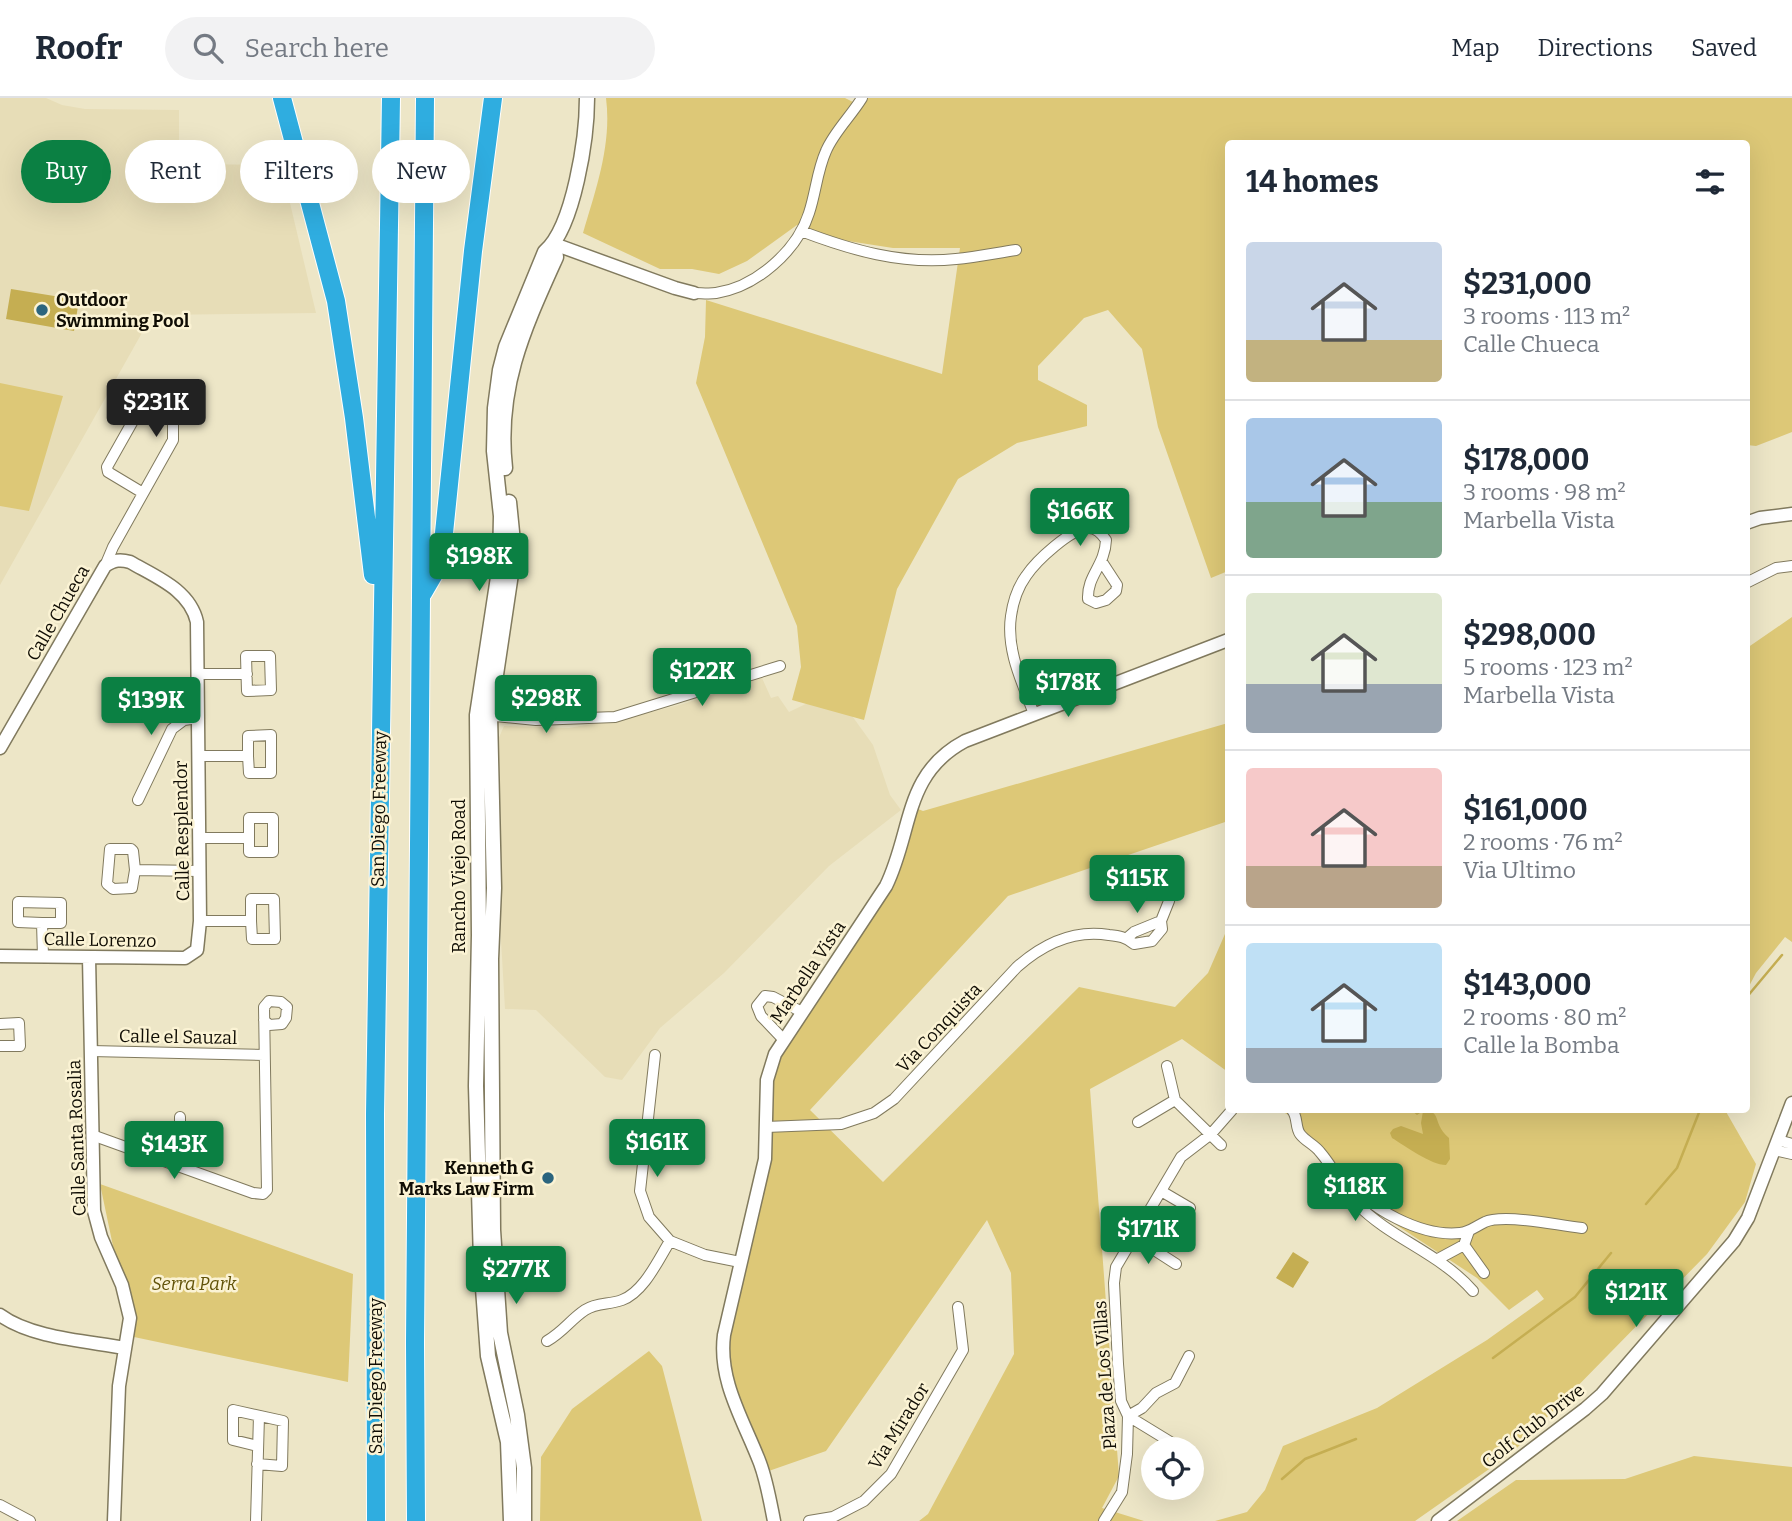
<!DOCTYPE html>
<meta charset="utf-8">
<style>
:root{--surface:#fff;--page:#f2f2f3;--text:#1f2937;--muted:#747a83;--line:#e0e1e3;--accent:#0b8043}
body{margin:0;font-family:Bitter,serif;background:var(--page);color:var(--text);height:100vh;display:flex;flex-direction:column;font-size:26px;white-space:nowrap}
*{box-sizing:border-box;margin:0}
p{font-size:23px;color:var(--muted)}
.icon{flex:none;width:38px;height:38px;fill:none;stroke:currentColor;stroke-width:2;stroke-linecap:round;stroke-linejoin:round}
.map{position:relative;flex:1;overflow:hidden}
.details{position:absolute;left:1225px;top:42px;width:525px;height:973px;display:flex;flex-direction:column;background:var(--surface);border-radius:7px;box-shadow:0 7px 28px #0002}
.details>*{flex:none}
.banner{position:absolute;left:21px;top:42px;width:665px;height:63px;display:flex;gap:14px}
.buttons{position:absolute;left:1141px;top:1339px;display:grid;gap:14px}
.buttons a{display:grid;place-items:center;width:63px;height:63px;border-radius:50%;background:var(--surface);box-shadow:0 7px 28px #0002;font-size:35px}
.price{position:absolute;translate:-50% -60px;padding:0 16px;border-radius:7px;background:var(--accent);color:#fff;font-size:23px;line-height:46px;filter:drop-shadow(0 2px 4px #0008)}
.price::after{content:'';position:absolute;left:50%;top:42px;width:21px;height:16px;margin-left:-10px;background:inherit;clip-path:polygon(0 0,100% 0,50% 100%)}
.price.current{background:#222;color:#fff}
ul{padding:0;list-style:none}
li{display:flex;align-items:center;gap:21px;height:175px;padding:0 21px}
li+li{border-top:2px solid var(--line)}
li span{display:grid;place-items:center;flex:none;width:196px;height:140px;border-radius:7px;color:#555}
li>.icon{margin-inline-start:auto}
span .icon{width:84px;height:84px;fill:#fffc;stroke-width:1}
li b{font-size:30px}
h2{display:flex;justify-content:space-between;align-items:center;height:84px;padding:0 21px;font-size:30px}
.pill{padding:0 24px;border-radius:32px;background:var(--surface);box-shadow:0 7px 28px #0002;font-size:24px;line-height:63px}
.pill.current{background:var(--accent);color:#fff}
header{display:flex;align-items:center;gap:42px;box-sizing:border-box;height:98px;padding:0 35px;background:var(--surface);border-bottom:2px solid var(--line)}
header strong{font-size:33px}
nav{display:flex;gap:38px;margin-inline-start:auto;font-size:24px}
.search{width:490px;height:63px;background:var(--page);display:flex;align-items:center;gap:18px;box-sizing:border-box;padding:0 24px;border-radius:38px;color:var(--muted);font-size:26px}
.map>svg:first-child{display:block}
</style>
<header>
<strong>Roofr</strong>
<div class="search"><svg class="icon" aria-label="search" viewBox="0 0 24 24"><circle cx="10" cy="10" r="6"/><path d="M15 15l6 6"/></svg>Search here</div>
<nav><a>Map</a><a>Directions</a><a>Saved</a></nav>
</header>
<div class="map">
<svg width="1792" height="1423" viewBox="0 0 1792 1423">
<rect width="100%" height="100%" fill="#ede6c7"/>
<path fill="#e7ddb7" d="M0,0H46L62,7L85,11L179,12V66L281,67L316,215L152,217L0,487Z
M762,580L771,600L778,598L789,614L812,603L850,615L873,647L890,697L901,712L829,768L724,875L660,930L622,982L605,979L536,912L505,911L500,825L497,644L504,628L569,630L631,619L683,606Z"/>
<path fill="#ddc877" d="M606,0H845L855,5L862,0H1792V334L1756,348L1747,347L1746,46H1228V473L1211,480L1158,329L1142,251L1108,212L1084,220L1038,268V282L1087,307V328L1017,345L958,381L897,491L864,622L792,602L801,569L797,528L696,285L705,239L706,202L942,276L960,150H893L835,141L797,127L747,163L719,176L692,171H660L583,135C596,91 612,46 606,0Z
M0,285L63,298L29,413L0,408Z
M1792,519V844L1785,839L1756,875L1747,892V550Z
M1228,625V723L1008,798L810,1012L883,1084L1079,889L1175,909L1208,875L1228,829V974L1182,941L1090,991L1119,1378L1102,1410L1144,1423H919L928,1416L1014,1256L1011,1175L987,1122L826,1353L763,1375L723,1266L765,1061L771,964L886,788L911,708L923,713Z
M1280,1012H1725L1756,1066L1745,1104L1707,1156L1512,1355L1415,1423H1215L1247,1414L1265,1392L1283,1348L1377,1310L1487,1242L1544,1201L1537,1192L1509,1212L1477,1180L1363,1105L1290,1018Z
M100,1086L353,1176L348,1284L134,1239L132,1202L113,1148Z
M649,1253L662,1268L702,1423H540L541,1359L572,1311Z
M1694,1358L1792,1369V1423H1457L1516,1382L1625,1381Z"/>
<path fill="#c5ae52" d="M11,191L79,202L74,233L6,221Z
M1411,1012C1448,1011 1428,1021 1449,1040L1450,1061L1446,1067C1431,1067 1405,1048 1392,1040L1390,1035L1393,1031L1401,1028L1423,1036L1421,1025L1423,1013L1417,1017Z
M1293,1154L1309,1164L1293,1190L1276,1180Z"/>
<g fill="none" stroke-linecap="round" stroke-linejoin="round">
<path stroke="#c5ae52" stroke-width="2.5" d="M1746,900L1782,857
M1646,1106L1677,1070L1700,1012
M1493,1260L1575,1199L1611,1155
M1282,1381L1305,1361L1356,1341"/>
<g stroke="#817a5e" stroke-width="12">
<path id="minor" d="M801,133C851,152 902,167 956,161C976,159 996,155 1016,152
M694,195C701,195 709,196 716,195C756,189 797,153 809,115C816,94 817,73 826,53C834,34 851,18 862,0
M105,468L113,449L173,342V300C165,292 156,291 147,298L107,369L108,374L143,395
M1746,485L1776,470L1792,468
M246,558H270L271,592L247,593Z
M197,576H247
M1034,616C1022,584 1006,552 1011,518C1013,504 1018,489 1026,478C1036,463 1071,430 1089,430C1097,430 1102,436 1106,442C1105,468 1087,477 1088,501L1096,505L1106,502L1116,493L1117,487L1102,464
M485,617L536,622L615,619L780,568
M198,658H248V638L271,637V675H249L248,658
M138,702L172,631L184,622L198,620
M199,740H249V720H273V754H249V740
M135,772L133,753L131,751H110L107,786L113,791L132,790L135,772L200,773
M200,823H251V801H274L275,841H252L251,823
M42,825L18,824V804L61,805V825H42L43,858
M1127,840L1134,834L1161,823
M0,926L19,925L20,948H0
M783,941L761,918L757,908L765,898L773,899L802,914
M91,953L264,957
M655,957L640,1093L649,1119L670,1143L705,1157L740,1164
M1167,968L1175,1002
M1292,1012C1298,1019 1295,1029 1300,1036C1305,1043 1315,1047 1320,1054C1334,1070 1343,1091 1357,1106C1391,1141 1440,1155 1473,1193
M1138,1024L1175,1002L1221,1047
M766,1029L841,1026L874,1015L894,1001L1017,869C1043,846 1073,831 1109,837C1119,838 1126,839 1134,846L1152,843L1162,831L1161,823L1169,803L1177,763
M92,1037L253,1095L263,1096L267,1092L264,909L269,903L281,904L287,909L286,920L282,926L269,927L264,922
M1778,1042L1792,1046
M1774,1052L1792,1056
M180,1069V1019
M1334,1076L1348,1079C1366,1111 1423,1139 1460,1135C1470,1134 1476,1128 1485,1124C1491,1121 1499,1121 1506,1121C1531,1121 1557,1127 1582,1130
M1161,1093L1190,1110
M1131,1142L1145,1146L1176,1166
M1464,1147L1484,1175
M1438,1161L1464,1147L1469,1133
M547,1243C564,1233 570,1222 585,1212C597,1204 609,1207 622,1202C644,1194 658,1162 670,1143
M1128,1318L1142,1310L1156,1295L1175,1285L1189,1258
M1128,1318L1182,1351
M257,1366L282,1368L283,1323L233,1312V1342L258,1348
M0,1407L30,1423
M256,1423L259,1318
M809,1423L833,1419L864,1403L891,1376L963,1252L958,1209
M1104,1423L1122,1394L1127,1356L1128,1318L1121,1303L1118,1266L1114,1185L1116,1169L1181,1059L1211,1036L1232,1012"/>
</g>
<g stroke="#817a5e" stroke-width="15">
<path id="tertiary" d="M554,146L675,190L694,195
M1746,425L1760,420L1792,416
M0,650L105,468C114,462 120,461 130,464C156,479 190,492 197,524L200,823L197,852L185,860L0,858
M89,859L94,1113L101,1139L122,1187L130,1220L119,1288L114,1423
M0,1217C31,1240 87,1243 125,1250
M774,1423C770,1403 767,1384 760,1365C744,1323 718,1283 724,1237L765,1061L767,982L775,956L886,788C913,733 903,676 965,643L1228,542
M1438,1423L1585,1311L1602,1296L1734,1143L1748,1120L1792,1005"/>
</g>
<g stroke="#817a5e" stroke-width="17">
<path id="secondary" d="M505,370C496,289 524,230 556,159L554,146
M509,404L513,444L512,469L490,617L494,790L491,861L493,1132L500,1235L517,1317L524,1370V1423
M511,1423L508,1344L488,1258L481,1163L476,988L479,837L477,617L500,466L501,418L494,353L495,310L500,272L506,249L545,154C574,129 587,39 587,0"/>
</g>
<g stroke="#fff" stroke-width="20">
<path id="motorway" d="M282,0L336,203L354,320L373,477
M423,495L441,464L473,153L493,0
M376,1423L375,1016L391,0
M416,1423L415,1245L425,0"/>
</g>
<use href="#minor" stroke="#fff" stroke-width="10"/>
<use href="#tertiary" stroke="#fff" stroke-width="12"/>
<use href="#secondary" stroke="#fff" stroke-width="14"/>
<use href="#motorway" stroke="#2fade0" stroke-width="18"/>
</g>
<g fill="#2c657e" stroke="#fbf3d4" stroke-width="2.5">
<circle cx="42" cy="212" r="7"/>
<circle cx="548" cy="1080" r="7"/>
</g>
<g text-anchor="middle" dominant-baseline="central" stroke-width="5" stroke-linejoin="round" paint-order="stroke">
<g font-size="18" font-weight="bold" fill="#100d04" stroke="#fbf3d4" text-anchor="start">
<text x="56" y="202">Outdoor<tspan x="56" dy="21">Swimming Pool</tspan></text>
<text x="534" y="1070" text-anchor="end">Kenneth G<tspan x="534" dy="21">Marks Law Firm</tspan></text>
</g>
<g font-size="18" fill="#100d04" stroke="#fbf3d4">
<text transform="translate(58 515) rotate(-60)">Calle Chueca</text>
<text transform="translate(379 711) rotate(-89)">San Diego Freeway</text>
<text transform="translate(182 733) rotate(-91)">Calle Resplendor</text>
<text transform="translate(459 778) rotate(-90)">Rancho Viejo Road</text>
<text transform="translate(100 842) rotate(1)">Calle Lorenzo</text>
<text transform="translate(808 874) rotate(-56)">Marbella Vista</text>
<text transform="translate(939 930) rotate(-47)">Via Conquista</text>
<text transform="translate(178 939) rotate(1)">Calle el Sauzal</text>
<text transform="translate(77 1040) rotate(-92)">Calle Santa Rosalia</text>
<text transform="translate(1105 1277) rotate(-94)">Plaza de Los Villas</text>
<text transform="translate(376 1278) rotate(-90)">San Diego Freeway</text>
<text transform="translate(899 1328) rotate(-58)">Via Mirador</text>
<text transform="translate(1533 1328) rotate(-38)">Golf Club Drive</text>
</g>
<g font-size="18" font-style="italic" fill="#615207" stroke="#fbf3d4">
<text x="194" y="1186">Serra Park</text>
</g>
</g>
</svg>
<div class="buttons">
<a><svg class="icon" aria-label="locate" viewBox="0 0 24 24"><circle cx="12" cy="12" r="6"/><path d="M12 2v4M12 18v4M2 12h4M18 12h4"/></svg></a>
</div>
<b class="price current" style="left:156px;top:341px">$231K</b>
<b class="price" style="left:1080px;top:450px">$166K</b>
<b class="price" style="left:479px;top:495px">$198K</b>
<b class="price" style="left:702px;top:610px">$122K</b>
<b class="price" style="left:1068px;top:621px">$178K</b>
<b class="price" style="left:546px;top:637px">$298K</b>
<b class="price" style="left:151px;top:639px">$139K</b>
<b class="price" style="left:1137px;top:817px">$115K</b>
<b class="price" style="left:657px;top:1081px">$161K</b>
<b class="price" style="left:174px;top:1083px">$143K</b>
<b class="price" style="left:1355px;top:1125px">$118K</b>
<b class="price" style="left:1148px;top:1168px">$171K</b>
<b class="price" style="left:516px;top:1208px">$277K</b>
<b class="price" style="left:1636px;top:1231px">$121K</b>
<div class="banner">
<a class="pill current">Buy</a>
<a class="pill">Rent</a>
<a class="pill">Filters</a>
<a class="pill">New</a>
</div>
<section class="details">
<h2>14 homes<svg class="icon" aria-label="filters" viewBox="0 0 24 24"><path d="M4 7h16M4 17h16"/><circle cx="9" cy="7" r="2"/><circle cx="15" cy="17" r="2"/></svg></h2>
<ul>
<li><span style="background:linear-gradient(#c9d6e8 70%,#c2b280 0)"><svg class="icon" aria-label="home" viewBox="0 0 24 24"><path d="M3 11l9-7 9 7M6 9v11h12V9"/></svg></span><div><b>$231,000</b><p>3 rooms · 113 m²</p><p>Calle Chueca</p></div></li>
<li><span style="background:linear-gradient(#a9c7e8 60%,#7fa58c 0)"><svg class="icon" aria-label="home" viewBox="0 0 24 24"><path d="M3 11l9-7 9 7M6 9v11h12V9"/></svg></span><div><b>$178,000</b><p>3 rooms · 98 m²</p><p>Marbella Vista</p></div></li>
<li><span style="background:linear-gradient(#dfe7d0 65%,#9aa5b1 0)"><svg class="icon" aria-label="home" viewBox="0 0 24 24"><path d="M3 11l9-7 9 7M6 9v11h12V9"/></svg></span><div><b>$298,000</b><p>5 rooms · 123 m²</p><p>Marbella Vista</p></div></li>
<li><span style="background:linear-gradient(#f6c9c9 70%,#b9a48a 0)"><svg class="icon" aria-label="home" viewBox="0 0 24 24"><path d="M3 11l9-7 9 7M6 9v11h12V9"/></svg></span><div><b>$161,000</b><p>2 rooms · 76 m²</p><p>Via Ultimo</p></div></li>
<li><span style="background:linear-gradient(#bfe0f5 75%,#9aa5b1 0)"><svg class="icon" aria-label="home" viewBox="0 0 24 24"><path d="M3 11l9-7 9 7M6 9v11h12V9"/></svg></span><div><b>$143,000</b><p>2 rooms · 80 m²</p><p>Calle la Bomba</p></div></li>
</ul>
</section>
</div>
